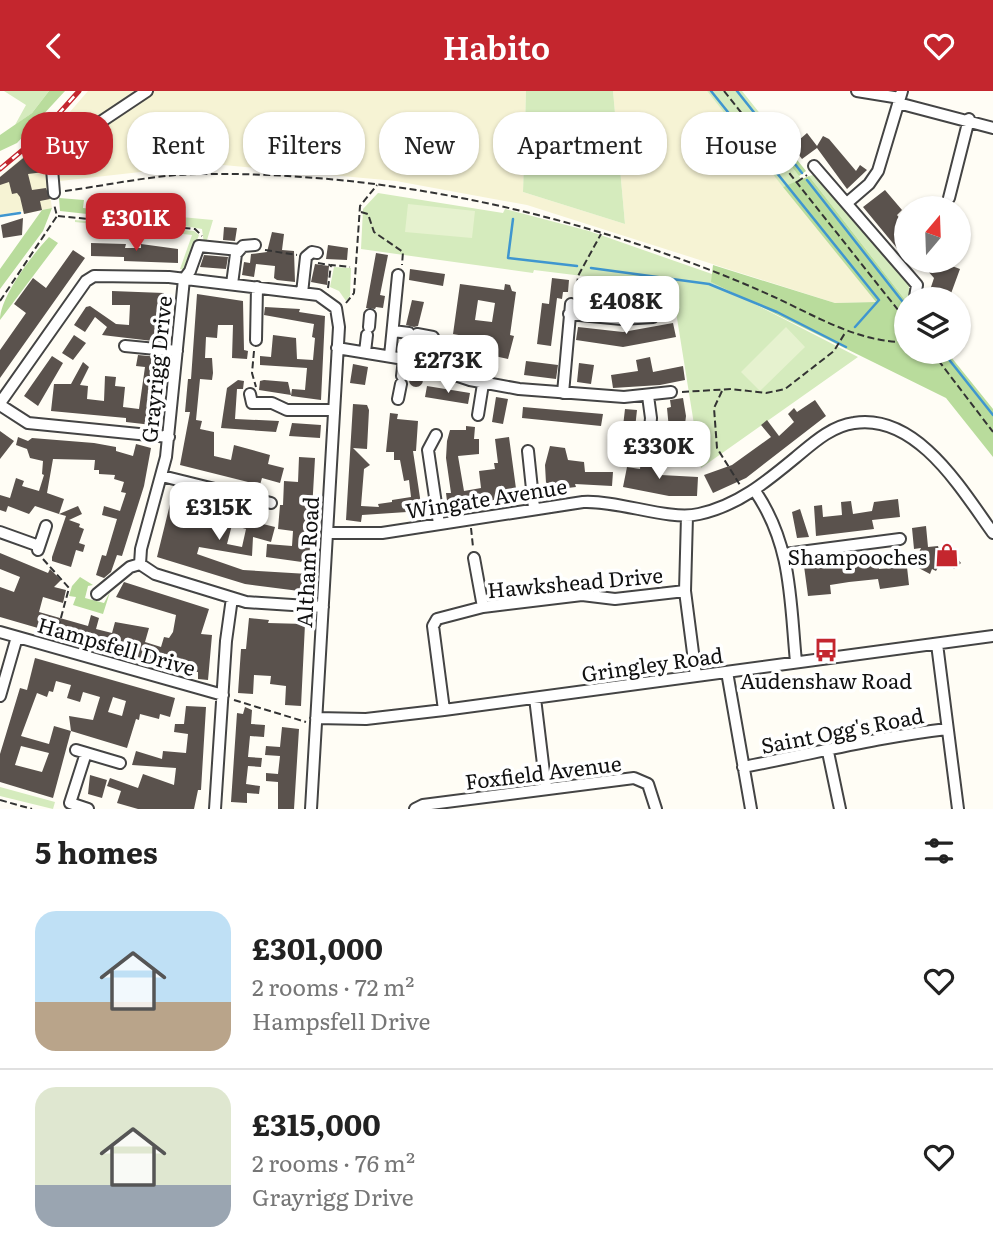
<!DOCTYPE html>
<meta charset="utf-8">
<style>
:root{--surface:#fff;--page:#f6f6f6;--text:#222;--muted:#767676;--line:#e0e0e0;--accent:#c4262e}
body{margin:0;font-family:Literata,serif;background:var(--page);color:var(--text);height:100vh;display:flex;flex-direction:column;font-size:26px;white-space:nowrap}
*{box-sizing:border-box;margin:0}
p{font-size:23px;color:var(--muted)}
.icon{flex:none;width:38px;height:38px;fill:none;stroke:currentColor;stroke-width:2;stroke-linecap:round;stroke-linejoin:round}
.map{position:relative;height:718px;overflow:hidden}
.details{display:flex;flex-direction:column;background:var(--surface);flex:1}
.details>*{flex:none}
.banner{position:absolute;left:21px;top:21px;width:952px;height:63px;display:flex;gap:14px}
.needle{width:46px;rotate:19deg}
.buttons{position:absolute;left:894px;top:105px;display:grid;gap:14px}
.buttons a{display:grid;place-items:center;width:77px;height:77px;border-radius:50%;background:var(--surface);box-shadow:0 2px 5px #0004;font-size:35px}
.price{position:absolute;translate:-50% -60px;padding:0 16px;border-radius:14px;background:#fff;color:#222;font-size:23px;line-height:46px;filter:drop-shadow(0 2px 4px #0008)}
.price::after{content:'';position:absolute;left:50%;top:42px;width:21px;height:16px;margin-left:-10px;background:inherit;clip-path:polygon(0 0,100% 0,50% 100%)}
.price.current{background:var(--accent);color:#fff}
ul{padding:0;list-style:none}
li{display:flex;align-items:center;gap:21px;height:175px;padding:0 35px}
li+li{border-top:2px solid var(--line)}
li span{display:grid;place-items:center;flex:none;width:196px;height:140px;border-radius:21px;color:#555}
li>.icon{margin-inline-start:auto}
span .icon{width:84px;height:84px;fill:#fffc;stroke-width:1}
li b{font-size:30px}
h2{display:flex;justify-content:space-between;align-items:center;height:84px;padding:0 35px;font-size:30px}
.tag{padding:0 24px;border-radius:28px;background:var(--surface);box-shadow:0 2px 5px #0004;font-size:24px;line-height:63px}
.tag.current{background:var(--accent);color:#fff}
header{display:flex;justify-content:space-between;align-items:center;height:91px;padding:0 35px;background:var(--accent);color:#fff;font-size:32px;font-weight:600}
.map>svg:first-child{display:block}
</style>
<header><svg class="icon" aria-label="back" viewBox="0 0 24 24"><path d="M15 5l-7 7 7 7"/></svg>Habito<svg class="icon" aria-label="heart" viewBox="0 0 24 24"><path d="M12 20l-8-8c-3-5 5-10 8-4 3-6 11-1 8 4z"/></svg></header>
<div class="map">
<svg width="993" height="718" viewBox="0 0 993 718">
<rect width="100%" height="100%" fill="#fffdf5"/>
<path fill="#f6f3d4" d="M88,0H526L523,101L625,133L613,0H707L876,211L835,212L527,114L396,90L212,73L60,90L58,74L74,43L54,58L45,71L52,117L24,123L23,120L0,124V86L56,37Z"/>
<path fill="#d5ebbd" d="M49,0L32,22L15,34L26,14L4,0Z
M526,0H613L625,133L523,101Z
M707,0H742L766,30L762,38L803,90L783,96Z
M813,84L848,120L909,194L910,208L906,210L809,85Z
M378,102L503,122L505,118L589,140L712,183V191L858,266L701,377L672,196L534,179L533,182L361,158L363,118Z
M160,124L213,129L207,149L229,152L228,156L204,153L202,138L160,131Z
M75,129L194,140L199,144L186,179L180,178L192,144L75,131Z
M334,176L351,177L350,205L346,210L339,200L330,196Z
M0,696L55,711L53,718L0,705Z"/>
<path fill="#b9dc9c" d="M49,0H65L17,52L0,60V44L32,22Z
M766,30L806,80L799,85L762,38Z
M809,85L906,210V261H947L993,318V366L946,307L711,191L713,174L835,212L876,211L783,96Z
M59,107L84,109L83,117L160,124V131L60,120Z
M52,117L43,140L0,198V178L42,119Z
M49,146L58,152L0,229C0,206 32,164 49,146Z
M80,486L93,494L88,495L85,507L104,512L110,501L103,523L73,514L76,506L69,505L72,495Z"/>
<path fill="#e6f2cf" d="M408,113L475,120L472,147L405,141Z
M786,236L805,256L760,300L741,281Z"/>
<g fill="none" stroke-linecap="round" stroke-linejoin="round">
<path stroke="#3f96cf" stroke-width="2.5" d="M711,0L879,209L855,236
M737,0L802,82
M807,89L906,215
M0,125L20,122
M513,128L508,167L577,175
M591,177L709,193L777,221L846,256
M943,261L993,324"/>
</g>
<path fill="#5a524d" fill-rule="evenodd" d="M807,42L817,55L823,45L829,48L856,80L860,74L867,79L847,98L817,57L802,68L792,55Z
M33,59L48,66L44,81L28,83L32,99L46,97L50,108L40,110L42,119L24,123L20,106L17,102L12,103L9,91L0,94V86Z
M885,99L902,119L897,124L906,135V168L863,116Z
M23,127L22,144L3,147L1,134Z
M224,136L237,137L235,150L223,149Z
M272,141L284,143L282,159L294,160L295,191L277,189L274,187L275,175L256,173L254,186L242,184L244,171L250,172L251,163L267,161Z
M91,152L126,153L125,157H141V153L178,158V172L124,170V166L91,165Z
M328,154L348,157L347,169L326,168Z
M73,159L85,167L0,287V259L26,222L14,213L33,187L46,197Z
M376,162L388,164L380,204L385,205L383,217L376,216L375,218L366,217Z
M204,164L228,166L226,178L200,176Z
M919,170H958L952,175L960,178L949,208H927L934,187Z
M315,173L329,175L327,194L311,191Z
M410,178L445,183L443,195L409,189Z
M552,187L569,189L568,201H563L562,208L557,207L551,255L537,253L542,212L549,213Z
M460,193L504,199L505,193L510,194L512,200L516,201L510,244L514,245L508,268L490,264L492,250L453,243ZM478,209L495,212L492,231L475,229Z
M584,196L628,202L627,216L582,210Z
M645,198H660V217H646Z
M112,200L164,202L159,233H162L161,251L102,244L107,236L95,226L85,241L74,234L86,216L90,215L116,233L129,234L130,214H112Z
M197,203L243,210L244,259L248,260L247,268L232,267L233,234H218L217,247L206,246L205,267H212L213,282L212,289L200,288L196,329L202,330L200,338L214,341V365L231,369L234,354L270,364L268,373L284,377L280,392L262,387L260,394L180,374L190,321H185L188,288H191Z
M412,209L424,211L418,235L414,236L406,234Z
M265,216L300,218L299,221L325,225L321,309L291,305L292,298L305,299L307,277L260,274V265L271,266L273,244L296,247L297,268L313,269L315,247L312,246L314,233L264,224Z
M673,232L676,246L650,251L623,256L576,249L578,236L623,241Z
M74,244L86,252L73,269L62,262Z
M138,264L159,266L152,334L126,331V327L51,320L54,293H71L83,271L89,276L80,294L88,295L87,308L104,310L105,285L116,286L115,295L125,296L123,316L139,318L145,276L136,275Z
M52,265L63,272L38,315L24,305Z
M650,266L653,281L683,275L685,289L660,294L613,297L611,284L638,280L636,269Z
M526,270L558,274L556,288L524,284Z
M579,272L594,274L591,293L577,291Z
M353,273L368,276L365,294L350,292Z
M409 289a7 7 0 1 1 14 0a7 7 0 1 1-14 0Z
M238,289L244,290L243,298H237L235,328L279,330L276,341L221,337L227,297Z
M264,289L288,291L291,304L259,299L260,290Z
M427,295L470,302L468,313L425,306Z
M496,306L508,308L503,333L492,331Z
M683,307L686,325L682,358L671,357L673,338H669L667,317L671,316L670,309Z
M815,309L826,325L746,387L713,402L704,384L732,374L771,346L761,334L767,329L779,345L794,331L788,323L794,317L797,321Z
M353,313L367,314L369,319L367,358L353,357L370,374L364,378L361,415L379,416L378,413L392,411V409L411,406L409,389L404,390L400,369H394V361H386L390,322L398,323L397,328L418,330L416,360H413L422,420L362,424L361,431L346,429Z
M523,316L603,323L601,335L522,327Z
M625,318L637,319L634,346L622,344Z
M292,332L321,334L320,347L289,345Z
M466,335L475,336L474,348H479V363L458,365L464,400L481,397L479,380L495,378L494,372H498L495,348L509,346L517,405L457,415L452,409L447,410L446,402H451L446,367L447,350L450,339H466Z
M0,340L14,350L0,368Z
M18,346L28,350L32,347L94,352L116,356V360L133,365L136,353L151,357L144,395L122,465L117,464L111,481L104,487L96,484L102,464L106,465L117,428L102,424L104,415L120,420L126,402L121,401L124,391L114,388L115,384L99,383V379H94L95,369L53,368L47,402L64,408L59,423L35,415L29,423L8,415L6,421L0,419V404L10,407L16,387L24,390L22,395L39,400L44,384L42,383L43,370L30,367L27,358L16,354Z
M550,355L565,357L568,369L584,371L585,381H613L612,395L575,393L576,396L551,399L550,392H546L545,374Z
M299,366L315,367L309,472L266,466L267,453L292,455L293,440L278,438L280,414H283L284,390L298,391Z
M641,368L663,371L661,384L698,386L697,405H669L623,396L627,376L640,378Z
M173,401L252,423L251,430L275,436L271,451L253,446L252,465L199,456L197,463L243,479L308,483L307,501L245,493L157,466ZM232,434L246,438L242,456L227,453Z
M898,408L900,426L872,429L874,438L816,445L814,415L822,414L823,426L842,424L841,411L851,410L853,423L872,420L874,411Z
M78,415L82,423L69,429L80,433L79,436L84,438L79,452L85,454L83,461L76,459L71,476L52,470V466L66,425L59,423Z
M800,418L809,446L797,447L792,421Z
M926,435L928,456L938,455L939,459L952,461L961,472L954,478L943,467L936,480L932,478L930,483L913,474L921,457L914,458L912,437Z
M0,462L48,482L50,478L61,489L54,496L66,499L63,512L43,506L39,521L88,535L91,524L99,527L96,538L112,542L115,531L149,537L145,551L161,556L164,546L169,547L173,541L176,524L116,506L124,491L209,518L201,543L212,544L208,589L198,588V581H190L188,575L155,571L0,526V496L14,501L20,486L0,478Z
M877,467L879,478L907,476L909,494L880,498L878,488L849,491L830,494L831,503L808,505L804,475Z
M249,527L269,529L268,532L305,533L301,615L285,614L286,595L270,593L271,585L254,584L253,603L238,602L241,558H246Z
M35,567L175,607L170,626L160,623L159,628L140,623L139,629L136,628L127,657L71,640L69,625L93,629L100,606L83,601L80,611L67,607L71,594L56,590L53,601L49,600L47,606L37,602L21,645L49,653L54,635L71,640L53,707L0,691V663L20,597L27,599ZM113,606L126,610L122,625L108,621ZM21,655L49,662L42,681L15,674Z
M186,615L206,616L201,699H198L194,718H138L117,712L121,700L107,695L110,687L138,697L143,683L174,694L176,677L132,674L136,660L162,668L163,660L186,662L188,643L174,641L175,633H184Z
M245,616L252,619L251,633L265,634L264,646L250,645L248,666L262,667L261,676L248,675L246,693L260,695L259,703L247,702V712L231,711L237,622L243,623Z
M282,636L299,638L294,718H278V691L266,690V682L278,683L280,665L265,664L266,655L280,656Z
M90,684L107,689L102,707L88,703Z"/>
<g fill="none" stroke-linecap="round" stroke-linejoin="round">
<g stroke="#444" stroke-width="14">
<path id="minor" d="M857,0L900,7
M898,12L993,37
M814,75L917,194L915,206
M54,102L52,78L60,58L147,0
M949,107L969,28
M847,112L869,93L878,80L902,0
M184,188L166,366L141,458L140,473L155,483L246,511L323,516
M184,188L190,180L199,155L239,159
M232,193L236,163L243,155L255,154
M302,202L306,166L312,161L317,162
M569,223L622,228L653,226
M369,236L370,224
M393,240L409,242
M417,243L433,246
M256,249L257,196
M125,255L177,260
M337,257L410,269L470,289L519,298L624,306L671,301
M365,261L367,244
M390,265L398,184
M402,285L404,268
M563,302L571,213
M250,303L252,312H272L287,319H334
M648,305L651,327L649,349
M398,308L401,293
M0,312L86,190L94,185L169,186L318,204L336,217L339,236L311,718
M0,314L28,332L169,346
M478,324L483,293
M436,344L428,359L439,433
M528,360L534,417
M162,385L271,412
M755,400C792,454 790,509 796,571
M687,425L685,500L696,585
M0,441L39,455
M328,442H382L583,411C619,409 668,430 699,423C737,415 766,391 795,367C812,353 831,335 854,332C917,322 962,399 993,442
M38,459L46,435
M785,463L900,448
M474,467L483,516
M97,503L130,476L140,473
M0,541L223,604
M937,553L958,718
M727,581L751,718
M0,605L17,546
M535,607L546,698
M444,619L433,535L437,528L483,516L582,504L615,508L685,500
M316,627L366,628L444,619L993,545
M76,659L120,672
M828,661L840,718
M743,676C812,663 878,646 947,638
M70,712L86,662
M70,712L88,718
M215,718L226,550L232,507
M415,718L423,714L634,687L648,693L656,718"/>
</g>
<path stroke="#333" stroke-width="2" stroke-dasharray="7 3.5" stroke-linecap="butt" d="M724,0L906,229
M797,91L807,84
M65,100C110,94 157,83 202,83C360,81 521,111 669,164C704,176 739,190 772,205C814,224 859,252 906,251
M361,121L368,123L374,141L403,161L402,174
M58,125L195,138L202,145
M265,159L297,164
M318,172L330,174
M328,197L331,174L350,176
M576,205L578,185L601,143
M0,210L57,125L54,113
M346,212L354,202L360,115L377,94
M254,260L252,282L256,296
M932,261L993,341
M484,263L485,249
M722,300L714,317L717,357L740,394
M682,301L731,298L766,302L785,298L834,260L845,242
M471,437L473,456
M901,461L902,465
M43,468L69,497L56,545
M234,609L306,631
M0,709L32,718"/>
<use href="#minor" stroke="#fff" stroke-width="10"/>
<g stroke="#c4262e" stroke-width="5">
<path id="rail" d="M0,78L37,47L79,0"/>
</g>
<use href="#rail" stroke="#fff" stroke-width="2.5" stroke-dasharray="8" stroke-linecap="butt"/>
</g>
<defs>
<g id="shop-bare" transform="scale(1.89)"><path d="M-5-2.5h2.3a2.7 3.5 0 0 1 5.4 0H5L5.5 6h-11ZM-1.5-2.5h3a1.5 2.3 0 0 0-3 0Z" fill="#c4262e" stroke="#fff" stroke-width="2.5" paint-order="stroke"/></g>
<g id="bus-bare" transform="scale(1.89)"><path d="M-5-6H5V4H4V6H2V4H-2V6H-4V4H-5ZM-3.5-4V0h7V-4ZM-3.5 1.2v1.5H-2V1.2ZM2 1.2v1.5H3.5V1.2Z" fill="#c4262e" stroke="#fff" stroke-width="2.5" paint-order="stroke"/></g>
</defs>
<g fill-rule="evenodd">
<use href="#shop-bare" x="947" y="464"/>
<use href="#bus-bare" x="826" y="559"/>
</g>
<g text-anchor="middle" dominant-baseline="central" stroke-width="7" stroke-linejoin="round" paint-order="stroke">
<g font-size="21" fill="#111" stroke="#fff">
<text transform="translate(155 278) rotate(-84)">Grayrigg Drive</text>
<text transform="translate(486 406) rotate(-9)">Wingate Avenue</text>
<text transform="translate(306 471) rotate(-87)">Altham Road</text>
<text transform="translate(575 490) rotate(-5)">Hawkshead Drive</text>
<text transform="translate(117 554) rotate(16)">Hampsfell Drive</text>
<text transform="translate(652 572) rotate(-8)">Gringley Road</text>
<text transform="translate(842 638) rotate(-11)">Saint Ogg's Road</text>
<text transform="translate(543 680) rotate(-7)">Foxfield Avenue</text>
</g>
<g font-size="21" fill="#111" stroke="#fff" text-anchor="end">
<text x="927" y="464">Shampooches</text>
<text x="826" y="588" text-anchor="middle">Audenshaw Road</text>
</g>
</g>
</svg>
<div class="buttons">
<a><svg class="needle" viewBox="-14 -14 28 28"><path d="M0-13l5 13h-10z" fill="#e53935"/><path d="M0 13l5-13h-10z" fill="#767676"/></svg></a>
<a><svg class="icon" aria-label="layers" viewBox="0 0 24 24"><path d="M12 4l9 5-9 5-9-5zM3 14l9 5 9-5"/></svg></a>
</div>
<b class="price current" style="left:136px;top:162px">£301K</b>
<b class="price" style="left:626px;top:245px">£408K</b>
<b class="price" style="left:448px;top:304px">£273K</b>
<b class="price" style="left:659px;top:390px">£330K</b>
<b class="price" style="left:219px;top:451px">£315K</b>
<div class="banner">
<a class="tag current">Buy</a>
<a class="tag">Rent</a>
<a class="tag">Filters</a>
<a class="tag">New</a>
<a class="tag">Apartment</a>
<a class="tag">House</a>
</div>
</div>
<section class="details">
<h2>5 homes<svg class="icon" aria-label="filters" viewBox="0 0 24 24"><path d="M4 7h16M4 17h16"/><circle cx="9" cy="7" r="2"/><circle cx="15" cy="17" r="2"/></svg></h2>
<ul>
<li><span style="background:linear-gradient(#bfe0f5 65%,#b9a48a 0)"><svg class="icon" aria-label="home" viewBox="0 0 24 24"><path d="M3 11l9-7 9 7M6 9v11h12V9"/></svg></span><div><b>£301,000</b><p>2 rooms · 72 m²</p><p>Hampsfell Drive</p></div><svg class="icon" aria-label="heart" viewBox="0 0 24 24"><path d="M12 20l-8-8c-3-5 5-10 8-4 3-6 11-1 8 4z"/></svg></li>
<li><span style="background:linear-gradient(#dfe7d0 70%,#9aa5b1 0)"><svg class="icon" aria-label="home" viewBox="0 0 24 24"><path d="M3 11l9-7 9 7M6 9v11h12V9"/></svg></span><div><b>£315,000</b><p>2 rooms · 76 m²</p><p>Grayrigg Drive</p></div><svg class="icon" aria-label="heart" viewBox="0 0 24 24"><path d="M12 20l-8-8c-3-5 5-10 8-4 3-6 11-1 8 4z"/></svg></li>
</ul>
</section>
